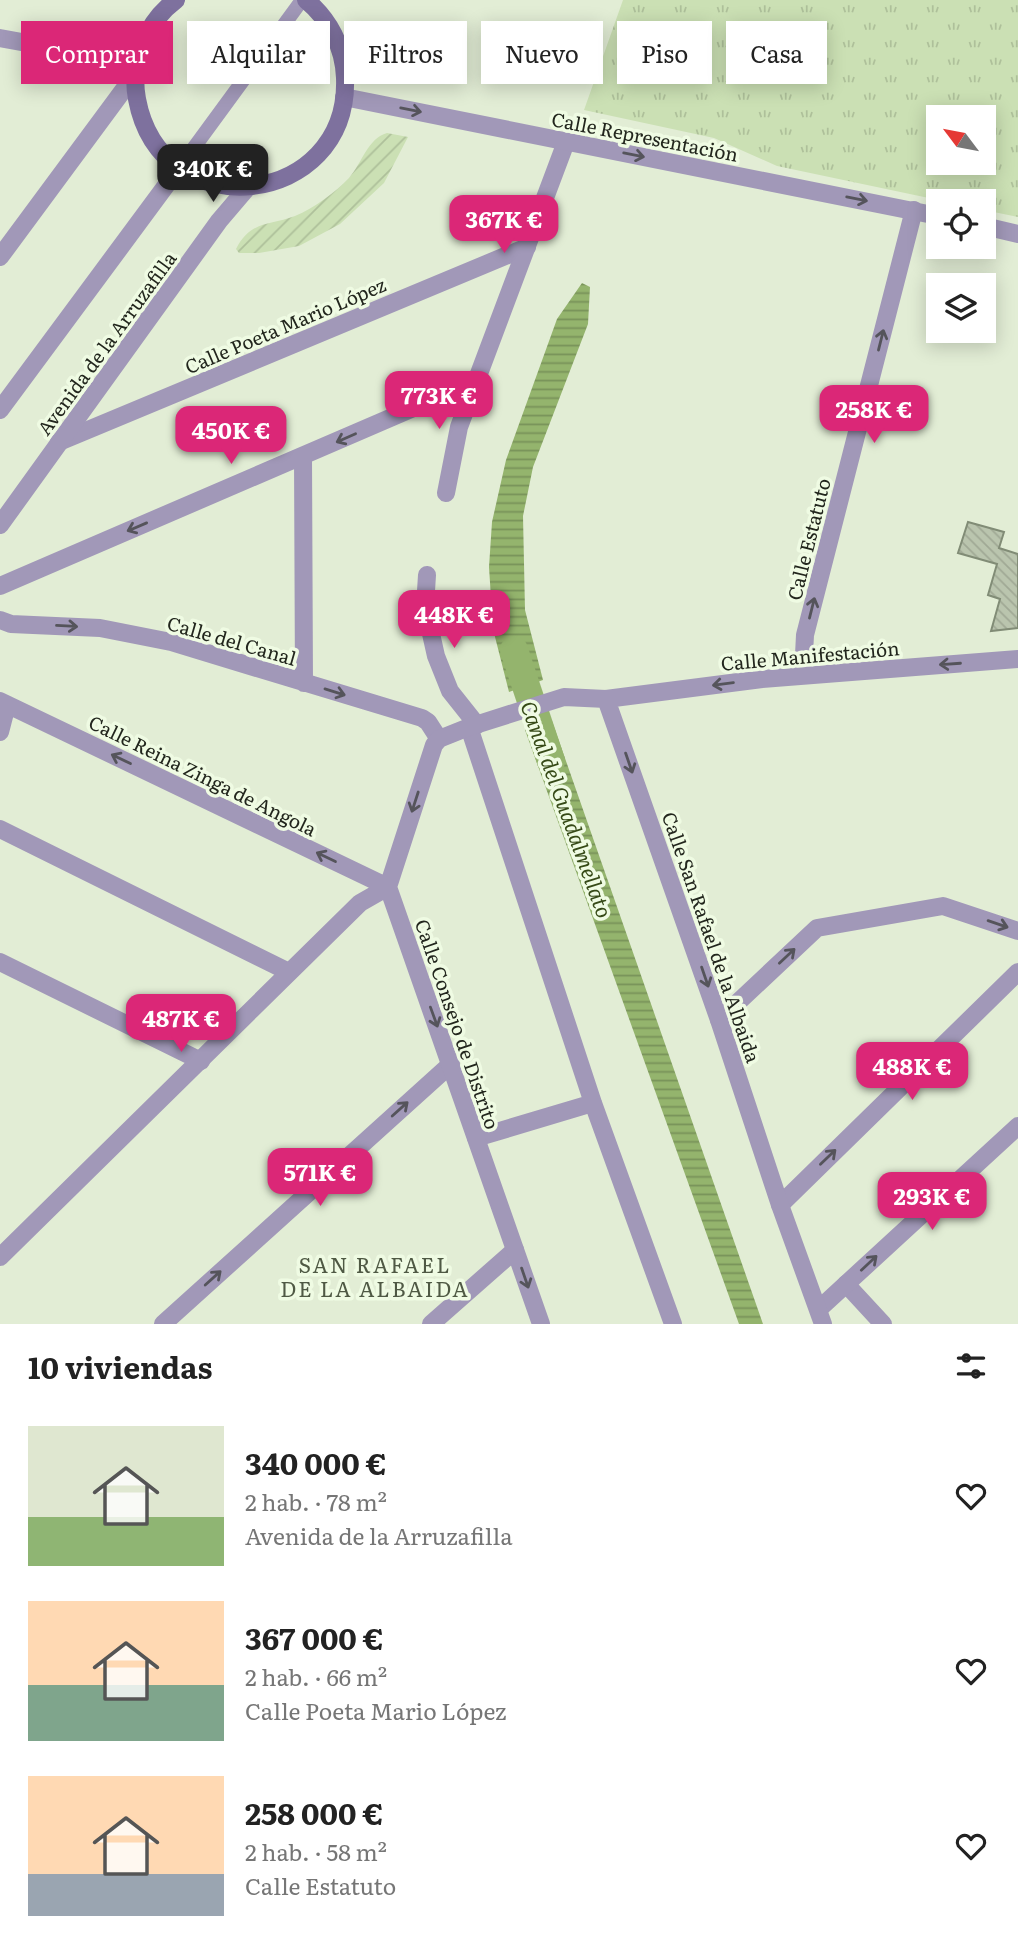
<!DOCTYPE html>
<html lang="es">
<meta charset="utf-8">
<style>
:root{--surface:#fff;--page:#f2f2f2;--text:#222;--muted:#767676;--accent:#db2777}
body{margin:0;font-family:Literata,serif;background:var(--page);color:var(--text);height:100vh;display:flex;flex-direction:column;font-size:26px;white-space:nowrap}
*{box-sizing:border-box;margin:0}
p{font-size:23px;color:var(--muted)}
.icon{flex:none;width:38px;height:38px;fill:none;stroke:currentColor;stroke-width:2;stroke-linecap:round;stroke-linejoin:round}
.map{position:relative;height:1324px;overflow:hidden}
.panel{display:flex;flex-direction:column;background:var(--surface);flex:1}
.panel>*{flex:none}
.guide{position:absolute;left:21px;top:21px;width:976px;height:63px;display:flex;gap:14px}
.needle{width:46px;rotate:302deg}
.fabs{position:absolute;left:926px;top:105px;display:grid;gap:14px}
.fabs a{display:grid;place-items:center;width:70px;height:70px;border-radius:0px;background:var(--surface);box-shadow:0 4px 18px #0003;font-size:35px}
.price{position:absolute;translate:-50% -60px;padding:0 16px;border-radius:14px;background:var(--accent);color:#fff;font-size:23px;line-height:46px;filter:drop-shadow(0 2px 4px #0008)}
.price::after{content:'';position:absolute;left:50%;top:42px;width:21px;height:16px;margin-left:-10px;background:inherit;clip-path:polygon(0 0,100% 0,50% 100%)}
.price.selected{background:#222;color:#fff}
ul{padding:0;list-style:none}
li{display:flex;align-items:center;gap:21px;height:175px;padding:0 28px}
li span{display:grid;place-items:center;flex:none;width:196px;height:140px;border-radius:0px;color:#555}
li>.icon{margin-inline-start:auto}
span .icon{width:84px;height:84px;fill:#fffc;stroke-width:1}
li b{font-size:30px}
h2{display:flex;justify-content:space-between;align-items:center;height:84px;padding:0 28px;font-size:30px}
.pill{padding:0 24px;border-radius:0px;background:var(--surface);box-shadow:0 4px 18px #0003;font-size:24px;line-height:63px}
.pill.selected{background:var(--accent);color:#fff}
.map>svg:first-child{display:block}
</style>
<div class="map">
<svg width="1018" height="1324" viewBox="0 0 1018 1324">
<defs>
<pattern id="grass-tufts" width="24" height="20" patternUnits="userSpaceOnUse" patternTransform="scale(1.75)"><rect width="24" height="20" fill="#cbe0b4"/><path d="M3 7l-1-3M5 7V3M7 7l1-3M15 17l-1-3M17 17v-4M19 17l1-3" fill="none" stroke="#aec09a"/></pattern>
<pattern id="garden-furrows" width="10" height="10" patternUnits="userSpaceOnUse" patternTransform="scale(1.75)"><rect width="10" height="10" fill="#cbe0b4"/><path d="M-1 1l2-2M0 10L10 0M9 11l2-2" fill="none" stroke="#aec09a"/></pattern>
<pattern id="water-rules" width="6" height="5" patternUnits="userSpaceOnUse" patternTransform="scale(1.75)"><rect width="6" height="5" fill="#94b46d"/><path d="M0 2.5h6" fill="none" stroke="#789259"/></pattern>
<pattern id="building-back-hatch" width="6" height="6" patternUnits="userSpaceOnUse" patternTransform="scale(1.75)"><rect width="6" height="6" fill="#bac5ae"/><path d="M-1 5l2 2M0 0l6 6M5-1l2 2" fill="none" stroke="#a0a995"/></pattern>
</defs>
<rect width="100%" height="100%" fill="#e2edd5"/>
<path fill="url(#grass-tufts)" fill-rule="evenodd" d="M623,0H1018V217L984,210V201H943L777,166L714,138L584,110ZM938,117H984V163H938Z"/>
<path fill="url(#garden-furrows)" d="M387,133L408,137L384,183L340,224L299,246L259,253H239L236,249C251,220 269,226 295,216C314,208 336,192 349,178C362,163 368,138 387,133Z"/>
<path fill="url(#water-rules)" d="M582,283L590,287L588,324L533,467L523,516L525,610L543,680L509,692L493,629L489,567L492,522L506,460L557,319Z
M552,721L763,1324H739L525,730Z"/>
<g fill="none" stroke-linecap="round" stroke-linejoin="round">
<path stroke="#94b46d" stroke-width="28" d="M514,650L551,761"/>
</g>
<path fill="url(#building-back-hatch)" stroke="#818c76" stroke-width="2" d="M968,522L1004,532L999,548L1018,554V628L991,631L1000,599L988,595L997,564L958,553Z"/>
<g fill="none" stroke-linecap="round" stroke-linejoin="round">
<path stroke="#a198b8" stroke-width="14" d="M179,168L302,0"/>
<path stroke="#a198b8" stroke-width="18" d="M59,442L527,247
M469,727L593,1103L673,1324
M0,829L289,972
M476,1138L593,1103
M846,1284L883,1324"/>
<path stroke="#a198b8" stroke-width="18" d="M0,257L136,73
M303,457L304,683
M446,493L459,427L566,142
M427,575L425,607L436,656L450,691L477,725
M0,586L476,381
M0,620L11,624L100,628L171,642L422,718L428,722L439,739
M803,675L805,635L914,210
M0,962L201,1061
M719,1020L817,928L943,906L1018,931
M780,1205L1018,972
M819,1309L1018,1126
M163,1324L451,1064
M431,1324L515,1250"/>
<path stroke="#a198b8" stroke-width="18" d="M0,38L137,63
M344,97L938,216
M984,226L1018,234
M0,410L179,168
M0,525L219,221L248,187
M606,699L719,1020L780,1205L823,1324
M0,701L388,887
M0,732L7,705
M0,1257L360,903L388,887
M541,1324L388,887L434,745L439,739L469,727L564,697L606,699L762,679L1018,659"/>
<path stroke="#7e719e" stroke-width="18" d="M176,0C146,22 130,62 137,99C161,229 350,208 345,78C344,47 329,19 306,0"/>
</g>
<defs><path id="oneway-shaft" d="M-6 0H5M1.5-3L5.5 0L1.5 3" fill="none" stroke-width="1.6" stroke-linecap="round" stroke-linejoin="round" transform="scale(1.75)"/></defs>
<g stroke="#55545b">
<use href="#oneway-shaft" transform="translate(411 110) rotate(11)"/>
<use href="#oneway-shaft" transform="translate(634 155) rotate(11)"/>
<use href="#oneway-shaft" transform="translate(857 199) rotate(11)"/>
<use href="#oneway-shaft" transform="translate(881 340) rotate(-76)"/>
<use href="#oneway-shaft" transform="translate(346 438) rotate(156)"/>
<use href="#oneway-shaft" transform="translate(137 527) rotate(157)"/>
<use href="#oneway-shaft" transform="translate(812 608) rotate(-76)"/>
<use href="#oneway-shaft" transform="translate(67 626) rotate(3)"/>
<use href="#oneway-shaft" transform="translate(950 664) rotate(176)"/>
<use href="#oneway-shaft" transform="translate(723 684) rotate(173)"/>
<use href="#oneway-shaft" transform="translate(335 692) rotate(17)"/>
<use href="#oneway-shaft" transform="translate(121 759) rotate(-154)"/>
<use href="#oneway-shaft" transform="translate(629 763) rotate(71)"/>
<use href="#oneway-shaft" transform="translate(415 802) rotate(108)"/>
<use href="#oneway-shaft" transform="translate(326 857) rotate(-154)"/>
<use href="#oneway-shaft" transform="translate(998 924) rotate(19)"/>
<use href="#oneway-shaft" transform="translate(787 956) rotate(-43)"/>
<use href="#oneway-shaft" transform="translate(705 977) rotate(71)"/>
<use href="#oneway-shaft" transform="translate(434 1017) rotate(70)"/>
<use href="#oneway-shaft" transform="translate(400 1109) rotate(-42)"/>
<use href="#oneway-shaft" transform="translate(828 1157) rotate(-44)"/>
<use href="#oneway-shaft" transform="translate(869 1263) rotate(-43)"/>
<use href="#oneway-shaft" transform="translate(213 1278) rotate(-42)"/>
<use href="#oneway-shaft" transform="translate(525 1278) rotate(71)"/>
</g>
<g text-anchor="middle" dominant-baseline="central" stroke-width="7" stroke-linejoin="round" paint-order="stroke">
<g font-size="19" fill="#22261d" stroke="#effbe3">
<text transform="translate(645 136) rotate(11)">Calle Representación</text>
<text transform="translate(285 325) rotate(-23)">Calle Poeta Mario López</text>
<text transform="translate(106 343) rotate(-54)">Avenida de la Arruzafilla</text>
<text transform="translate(808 539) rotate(-76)">Calle Estatuto</text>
<text transform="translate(232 640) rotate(16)">Calle del Canal</text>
<text transform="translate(810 655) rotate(-5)">Calle Manifestación</text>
<text transform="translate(203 775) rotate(26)">Calle Reina Zinga de Angola</text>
<text transform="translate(712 937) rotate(71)">Calle San Rafael de la Albaida</text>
<text transform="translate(458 1024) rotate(71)">Calle Consejo de Distrito</text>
</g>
<g font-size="21" font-style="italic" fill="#364a17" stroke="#effbe3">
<text transform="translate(568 809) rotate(70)">Canal del Guadalmellato</text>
</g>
<g font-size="21" letter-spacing="2" fill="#4f5944" stroke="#effbe3">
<text x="375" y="1263">SAN RAFAEL<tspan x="375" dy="24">DE LA ALBAIDA</tspan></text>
</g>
</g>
</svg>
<div class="fabs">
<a><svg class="needle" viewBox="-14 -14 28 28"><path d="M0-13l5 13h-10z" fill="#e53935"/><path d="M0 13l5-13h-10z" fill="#767676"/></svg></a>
<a><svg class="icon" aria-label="locate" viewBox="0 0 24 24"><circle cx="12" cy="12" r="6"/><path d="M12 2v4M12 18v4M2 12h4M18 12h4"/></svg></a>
<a><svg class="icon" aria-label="layers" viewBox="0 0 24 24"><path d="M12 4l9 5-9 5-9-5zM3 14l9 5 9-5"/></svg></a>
</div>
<b class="price selected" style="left:213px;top:204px">340K €</b>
<b class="price" style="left:504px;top:255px">367K €</b>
<b class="price" style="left:439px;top:431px">773K €</b>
<b class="price" style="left:874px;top:445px">258K €</b>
<b class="price" style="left:231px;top:466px">450K €</b>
<b class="price" style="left:454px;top:650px">448K €</b>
<b class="price" style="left:181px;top:1054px">487K €</b>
<b class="price" style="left:912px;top:1102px">488K €</b>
<b class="price" style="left:320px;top:1208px">571K €</b>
<b class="price" style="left:932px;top:1232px">293K €</b>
<div class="guide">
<a class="pill selected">Comprar</a>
<a class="pill">Alquilar</a>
<a class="pill">Filtros</a>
<a class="pill">Nuevo</a>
<a class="pill">Piso</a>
<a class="pill">Casa</a>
</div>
</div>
<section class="panel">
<h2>10 viviendas<svg class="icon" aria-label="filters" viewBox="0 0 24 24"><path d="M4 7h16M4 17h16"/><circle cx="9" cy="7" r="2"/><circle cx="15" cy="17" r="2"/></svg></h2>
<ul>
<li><span style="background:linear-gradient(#dfe7d0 65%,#8fb573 0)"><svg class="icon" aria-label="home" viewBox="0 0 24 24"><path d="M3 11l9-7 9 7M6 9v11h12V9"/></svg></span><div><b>340 000 €</b><p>2 hab. · 78 m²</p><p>Avenida de la Arruzafilla</p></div><svg class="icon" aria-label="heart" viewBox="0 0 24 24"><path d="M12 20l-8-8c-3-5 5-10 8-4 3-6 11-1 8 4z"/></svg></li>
<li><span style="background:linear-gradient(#ffd9b3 60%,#7fa58c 0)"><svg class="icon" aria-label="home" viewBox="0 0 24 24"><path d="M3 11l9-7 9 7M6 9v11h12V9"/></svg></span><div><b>367 000 €</b><p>2 hab. · 66 m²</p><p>Calle Poeta Mario López</p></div><svg class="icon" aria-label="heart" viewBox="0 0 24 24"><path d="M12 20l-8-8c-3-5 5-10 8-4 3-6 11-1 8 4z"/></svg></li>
<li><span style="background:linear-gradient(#ffd9b3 70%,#9aa5b1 0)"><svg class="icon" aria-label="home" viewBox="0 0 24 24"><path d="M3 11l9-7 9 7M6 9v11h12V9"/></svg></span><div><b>258 000 €</b><p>2 hab. · 58 m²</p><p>Calle Estatuto</p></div><svg class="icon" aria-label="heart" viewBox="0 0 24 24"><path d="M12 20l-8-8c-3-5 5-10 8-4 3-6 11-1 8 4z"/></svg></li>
</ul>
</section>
